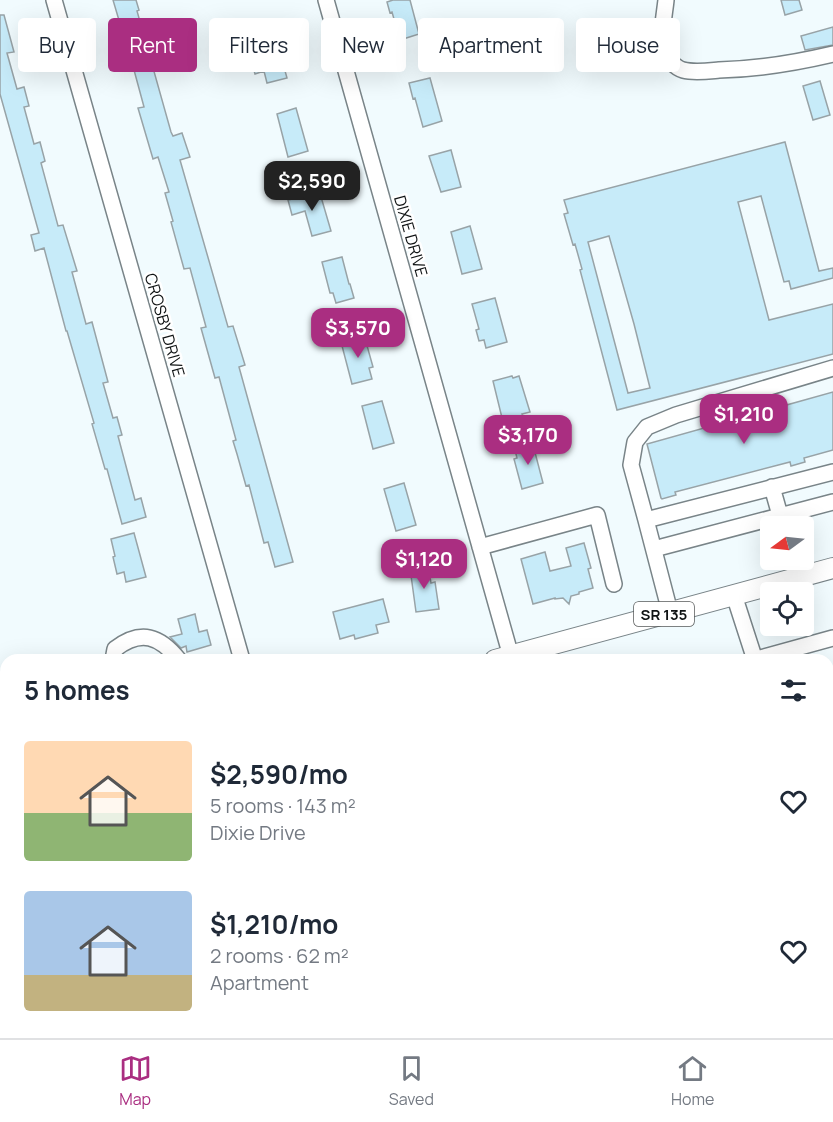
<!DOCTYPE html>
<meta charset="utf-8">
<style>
:root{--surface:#fff;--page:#f6f6f7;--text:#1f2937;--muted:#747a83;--line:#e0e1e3;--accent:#aa2e81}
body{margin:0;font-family:Manrope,sans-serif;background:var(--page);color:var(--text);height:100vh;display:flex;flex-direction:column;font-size:22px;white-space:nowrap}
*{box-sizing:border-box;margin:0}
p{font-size:20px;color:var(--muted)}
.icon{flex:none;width:33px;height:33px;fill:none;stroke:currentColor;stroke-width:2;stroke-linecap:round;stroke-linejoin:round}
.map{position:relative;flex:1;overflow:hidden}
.side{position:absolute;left:0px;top:654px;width:834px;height:384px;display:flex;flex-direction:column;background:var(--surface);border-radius:18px 18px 0 0;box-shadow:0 6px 24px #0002}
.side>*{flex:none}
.banner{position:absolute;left:18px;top:18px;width:798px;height:54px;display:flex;gap:12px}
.needle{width:39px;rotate:255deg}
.fabs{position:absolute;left:760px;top:516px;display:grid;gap:12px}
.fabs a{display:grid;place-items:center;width:54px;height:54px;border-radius:6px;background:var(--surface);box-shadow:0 6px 24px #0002;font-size:30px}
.price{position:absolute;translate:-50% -51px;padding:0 14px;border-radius:12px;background:var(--accent);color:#fff;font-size:20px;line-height:39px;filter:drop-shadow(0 2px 3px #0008)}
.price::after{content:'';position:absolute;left:50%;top:36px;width:18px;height:14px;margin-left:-9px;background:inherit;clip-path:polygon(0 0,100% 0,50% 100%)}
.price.active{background:#222;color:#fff}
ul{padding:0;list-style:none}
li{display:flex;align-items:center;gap:18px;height:150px;padding:0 24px}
li span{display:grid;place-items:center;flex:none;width:168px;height:120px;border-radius:6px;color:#555}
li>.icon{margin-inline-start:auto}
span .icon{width:72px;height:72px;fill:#fffc;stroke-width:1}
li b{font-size:26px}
h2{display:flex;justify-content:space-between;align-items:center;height:72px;padding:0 24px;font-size:26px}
.chip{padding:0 21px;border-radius:6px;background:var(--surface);box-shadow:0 6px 24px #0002;font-size:21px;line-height:54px}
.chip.active{background:var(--accent);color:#fff}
.dock{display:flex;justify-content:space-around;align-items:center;height:84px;border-top:2px solid var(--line);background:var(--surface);font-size:16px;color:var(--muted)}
.dock a{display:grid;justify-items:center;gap:3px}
.dock .active{color:var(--accent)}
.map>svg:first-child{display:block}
</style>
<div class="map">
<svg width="833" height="1038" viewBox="0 0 833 1038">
<rect width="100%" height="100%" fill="#f1fbfe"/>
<path fill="#ebc3d8" d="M0,964L6,983V1032H21L23,1038H0Z"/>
<path fill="#e5b1ce" d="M119,1032H698L699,1038H111Z"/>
<path fill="#c7ebf9" stroke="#98a3a7" stroke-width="1.5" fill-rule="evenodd" d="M113,0H136L139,10L137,11L171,132L173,136L182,133L190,157L180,160L228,327L233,326L245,365L239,367L293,562L275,567L268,542L264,543L249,485L246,486L237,454L233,441L236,440L219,377L215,378L201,328L206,327L190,268L184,269L171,222L173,221L165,193L169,192L158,157L153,159L138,108L144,107L134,70L131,71L124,47L120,48L115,29L121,27Z
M393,0H410L419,34L400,40L392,12L390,13L387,2Z
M781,0H799L802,10L785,15Z
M0,15H4L14,52L7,53L17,89L24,87L29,106L24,107L34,144L40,142L45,161L41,163L58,226L63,225L77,271L72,272L86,324L92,322L108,382L103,383L113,418L117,417L122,435L118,436L135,500L141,498L146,517L122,524L107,469H105L92,424L94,423L67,331H66L44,248L35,251L31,235L39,233L0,94Z
M833,27V45L805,50L801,36Z
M275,35L287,78L267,83L264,71L255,74L247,44Z
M430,78L442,121L423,127L415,98L413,99L409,83Z
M820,81L830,115L813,120L803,86Z
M296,108L308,151L288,157L277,114Z
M785,142L819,271L833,268V278L791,289L789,281L784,282L761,196L738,202L769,320L833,304V354L617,410L580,270L582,269L575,244L573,245L564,214L568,213L564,200ZM609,236L634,324L650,388L628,393L588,242Z
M451,150L461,187L441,192L429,156Z
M319,190L331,231L312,236L305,211L292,215L288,200L301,197L300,195Z
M470,226L482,269L462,274L451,232Z
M342,257L349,284H350L354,298L336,303L333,293H330L322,262Z
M495,298L507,342L486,348L484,340L479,341L476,330L479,329L472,304Z
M364,335L373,367L369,368L372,379L352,384L341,342Z
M512,376L513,378L519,376L530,412L522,414L523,416L503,422L493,381Z
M833,392V450L804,458L805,462L791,466L790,462L675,492L676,495L662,499L661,498L647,444Z
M382,401L394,443L373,449L362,406Z
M532,441L543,483L522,489L514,459L517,458L514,446Z
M404,483L416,525L396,531L384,489Z
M134,533L146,577L126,582L124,572L117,574L113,557L115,556L111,539Z
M584,543L591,568L588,569L593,588L579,592V594L571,596L569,604L563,598L555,599V598L533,604L521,559L545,552L550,571L571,566L566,548Z
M428,566L431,583L435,582L439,609L416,612L410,568Z
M383,599L389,622L376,625L378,633L355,639L354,635L340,639L333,612Z
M195,614L199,632L207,630L211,645L187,652L186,646L181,648L170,637L182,634L178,619Z"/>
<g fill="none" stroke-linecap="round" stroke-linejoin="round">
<g stroke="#798488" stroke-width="18">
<path id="minor" d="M54,0L242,660
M326,0L512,660
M666,0C664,20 657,45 671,62C674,65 679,69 683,70C694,73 708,71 719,70C758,69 795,63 833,54
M772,487L783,526
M646,520L631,465L635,442L647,427L676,415L833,368
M480,547L597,515L614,584
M654,549L833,502
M792,560L798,578
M734,595L755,660
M670,612L646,520L833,472
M113,660L115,649C141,629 160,636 179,660
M753,660L833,638
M828,755L833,754
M828,833L833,832
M828,873L833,872
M0,903L6,923
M43,1032L48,1038
M177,1032L182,1038
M87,1038L100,1032"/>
</g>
<g stroke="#798488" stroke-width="22">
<path id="major" d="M495,660L833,568
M0,796L6,795"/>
</g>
<use href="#minor" stroke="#fff" stroke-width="15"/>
<use href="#major" stroke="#fff" stroke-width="20"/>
</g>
<g text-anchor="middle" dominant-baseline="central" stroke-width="5" stroke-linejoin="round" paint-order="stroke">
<rect fill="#fff" stroke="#575a5a" stroke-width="1.5" x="634" y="602" width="60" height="24" rx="4.5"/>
<g font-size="15" font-weight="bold" fill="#0f1314">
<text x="664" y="614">SR 135</text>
</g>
<g font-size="16" fill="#0f1314" stroke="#fff">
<text transform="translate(411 236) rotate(74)">DIXIE DRIVE</text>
<text transform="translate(165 325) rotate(74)">CROSBY DRIVE</text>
</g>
</g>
</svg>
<div class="fabs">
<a><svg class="needle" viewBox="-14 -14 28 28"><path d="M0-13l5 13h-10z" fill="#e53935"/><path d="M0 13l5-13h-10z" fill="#747a83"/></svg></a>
<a><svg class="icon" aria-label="locate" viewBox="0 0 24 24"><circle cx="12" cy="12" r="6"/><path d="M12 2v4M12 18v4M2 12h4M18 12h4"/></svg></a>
</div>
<b class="price active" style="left:312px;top:212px">$2,590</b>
<b class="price" style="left:358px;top:359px">$3,570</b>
<b class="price" style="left:744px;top:445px">$1,210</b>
<b class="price" style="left:528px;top:466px">$3,170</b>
<b class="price" style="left:424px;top:590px">$1,120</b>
<div class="banner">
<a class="chip">Buy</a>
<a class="chip active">Rent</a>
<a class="chip">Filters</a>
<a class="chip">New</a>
<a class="chip">Apartment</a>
<a class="chip">House</a>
</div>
<section class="side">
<h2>5 homes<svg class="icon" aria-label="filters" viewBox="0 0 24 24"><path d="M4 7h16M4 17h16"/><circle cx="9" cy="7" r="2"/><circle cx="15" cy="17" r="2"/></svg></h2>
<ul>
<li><span style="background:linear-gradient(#ffd9b3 60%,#8fb573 0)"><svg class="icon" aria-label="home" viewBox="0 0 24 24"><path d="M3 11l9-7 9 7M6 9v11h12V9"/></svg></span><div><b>$2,590/mo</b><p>5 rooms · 143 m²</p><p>Dixie Drive</p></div><svg class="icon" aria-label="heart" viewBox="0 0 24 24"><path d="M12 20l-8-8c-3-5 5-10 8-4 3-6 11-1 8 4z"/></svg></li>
<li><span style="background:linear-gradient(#a9c7e8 70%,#c2b280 0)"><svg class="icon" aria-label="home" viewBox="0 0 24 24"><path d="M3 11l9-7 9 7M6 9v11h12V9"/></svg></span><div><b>$1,210/mo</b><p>2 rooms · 62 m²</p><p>Apartment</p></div><svg class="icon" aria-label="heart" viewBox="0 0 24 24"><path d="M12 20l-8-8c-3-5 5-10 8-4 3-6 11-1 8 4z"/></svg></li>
</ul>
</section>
</div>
<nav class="dock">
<a class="active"><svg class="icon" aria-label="map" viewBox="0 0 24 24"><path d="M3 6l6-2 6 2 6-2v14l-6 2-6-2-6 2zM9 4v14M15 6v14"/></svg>Map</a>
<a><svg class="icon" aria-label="saved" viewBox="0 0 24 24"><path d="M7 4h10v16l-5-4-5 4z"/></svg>Saved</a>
<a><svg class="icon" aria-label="home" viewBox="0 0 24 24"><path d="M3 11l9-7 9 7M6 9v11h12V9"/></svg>Home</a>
</nav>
